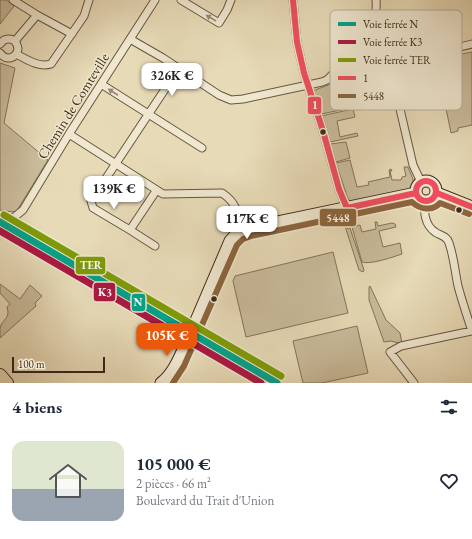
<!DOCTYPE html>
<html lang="fr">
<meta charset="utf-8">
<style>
:root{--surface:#fff;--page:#f6f6f7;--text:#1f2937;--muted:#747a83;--accent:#ea580c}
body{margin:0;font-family:"EB Garamond",serif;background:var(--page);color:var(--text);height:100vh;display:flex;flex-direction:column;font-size:15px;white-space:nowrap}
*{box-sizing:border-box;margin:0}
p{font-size:13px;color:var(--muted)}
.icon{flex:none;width:22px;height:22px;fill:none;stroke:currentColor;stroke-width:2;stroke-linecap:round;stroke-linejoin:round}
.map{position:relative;height:383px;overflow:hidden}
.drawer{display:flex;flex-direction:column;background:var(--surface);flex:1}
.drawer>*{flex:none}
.scale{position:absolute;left:12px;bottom:10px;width:93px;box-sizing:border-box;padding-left:4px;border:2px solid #3e2a16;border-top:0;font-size:11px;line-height:14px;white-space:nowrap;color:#3e2a16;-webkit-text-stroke:3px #efe7d0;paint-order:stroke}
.price{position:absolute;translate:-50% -34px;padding:0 9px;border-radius:8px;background:#fff;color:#222;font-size:13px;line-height:26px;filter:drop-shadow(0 1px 2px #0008)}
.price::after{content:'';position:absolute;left:50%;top:24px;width:12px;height:9px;margin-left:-6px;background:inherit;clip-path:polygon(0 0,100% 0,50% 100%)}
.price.on{background:var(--accent);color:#fff}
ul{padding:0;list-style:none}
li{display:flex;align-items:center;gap:12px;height:100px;padding:0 12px}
li span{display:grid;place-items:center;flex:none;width:112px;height:80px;border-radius:12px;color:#555}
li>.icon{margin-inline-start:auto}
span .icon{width:48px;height:48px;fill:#fffc;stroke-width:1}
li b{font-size:17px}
h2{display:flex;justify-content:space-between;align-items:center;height:48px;padding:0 12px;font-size:17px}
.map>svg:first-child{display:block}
</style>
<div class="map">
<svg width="472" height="383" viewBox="0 0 472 383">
<rect width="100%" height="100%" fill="#e7dab7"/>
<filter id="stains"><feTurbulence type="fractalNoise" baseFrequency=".005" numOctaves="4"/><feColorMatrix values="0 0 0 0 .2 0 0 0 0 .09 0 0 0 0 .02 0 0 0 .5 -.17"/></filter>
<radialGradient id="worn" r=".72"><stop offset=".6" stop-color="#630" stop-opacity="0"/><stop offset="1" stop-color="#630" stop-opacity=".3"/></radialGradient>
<path fill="#cabc9c" stroke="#847359" d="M0,0H6L14,6L0,24Z
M472,52V125L458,128V131L451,133L436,59Z
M0,63L15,68L4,123L48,160L16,212L3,211L0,210Z
M352,68L365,72L366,77L363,76L364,81L347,85L350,101L364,98L366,105L321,114L314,93L315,90L331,84L342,72Z
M353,109L355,117L337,121L340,137L357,133L358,136L330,142L321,116Z
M346,142L350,158L336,162L330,144Z
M350,160L357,187L369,185L368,182L390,177L389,170L391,169L392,171H390L392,180H401L402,177L406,176L404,167H408L413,179V185L407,190L350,202L347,196L336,163Z
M346,222L348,229L350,228L364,270L363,272L359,270L344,223Z
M375,222H377L378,226L392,223L395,224L396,227L379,231L383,247L400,243L402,254C393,257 370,265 362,262L352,227L360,225L362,232L376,229Z
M333,252L348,313L246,337L233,281L235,276Z
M0,284L20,299L30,285L42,296L35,303L36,306L0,338C0,335 0,331 0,328C2,319 11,319 7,307L10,304L0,293Z
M370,286L386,320L400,333L402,344L391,341L384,342L369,300V287Z
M357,326L368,373L322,383H303L293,341Z"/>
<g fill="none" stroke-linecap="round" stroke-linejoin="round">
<g stroke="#68563e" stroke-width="9">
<path id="street" d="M13,0L37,15
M181,0L219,23L227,10L231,0
M293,0L297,42L304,73L323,131L339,189L347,208
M376,0C377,9 375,17 375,26C376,41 382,54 390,66L413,165L421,182
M130,39L163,58L219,95L231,100L243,99L322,82L327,80L338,69L346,65L358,64L370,67L390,66L411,59L472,44
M15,41L37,15L72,34
M0,44L4,40C12,37 17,41 18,49C16,59 6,61 0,53
M16,54C26,59 39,68 51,64L84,16L89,0
M101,84L202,148
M69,134L163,194L222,193C237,203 238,213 241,230
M156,191L130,230L93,208L91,201L179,68
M8,219H12L23,210L69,134L155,0
M130,230L155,246
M414,383L390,352L401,346L472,331C467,316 462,301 458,286C455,272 454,257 449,243C447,236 441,236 435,232C425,225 423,212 426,201"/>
</g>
<g stroke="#3e2a16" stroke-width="13">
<path id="secondary" d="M416 191a10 10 0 1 1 20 0a10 10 0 1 1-20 0Z
M437,193L472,207
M192,330L230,241L238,232L249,228L416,193
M161,383C174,373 180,356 187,341"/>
</g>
<g stroke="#3e2a16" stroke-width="14">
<path id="primary" d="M0,375L7,383"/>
</g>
<use href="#street" stroke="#efe7d0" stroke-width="7"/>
<use href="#secondary" stroke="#efe7d0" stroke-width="11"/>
<use href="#primary" stroke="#e7dab7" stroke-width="12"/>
<g stroke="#efe7d0" stroke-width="9">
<path id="bus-1" d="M293,0L297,42L304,73L323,131L339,189L347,208
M416 191a10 10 0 1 1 20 0a10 10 0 1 1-20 0Z
M437,193L472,207
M347,208L416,193"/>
</g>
<g stroke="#efe7d0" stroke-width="9">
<path id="bus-2" d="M173,383L184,366L237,245L243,239L251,236L412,202C420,210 433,211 440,203L469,214"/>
</g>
<use href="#bus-1" stroke="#ef4d5e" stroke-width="6"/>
<use href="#bus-2" stroke="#8d653d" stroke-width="6"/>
<g stroke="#efe7d0" stroke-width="10">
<path id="rail-1" d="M0,222L277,383"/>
</g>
<g stroke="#efe7d0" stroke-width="10">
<path id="rail-2" d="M0,231L261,383"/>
</g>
<g stroke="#efe7d0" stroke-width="10">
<path id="rail-3" d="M4,215L281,376"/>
</g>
<use href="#rail-1" stroke="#03a289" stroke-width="7"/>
<use href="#rail-2" stroke="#aa1743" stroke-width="7"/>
<use href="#rail-3" stroke="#7e9b07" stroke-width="7"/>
</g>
<defs><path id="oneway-solid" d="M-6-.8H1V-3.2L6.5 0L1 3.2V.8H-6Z"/></defs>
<g fill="#968873">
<use href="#oneway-solid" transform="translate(211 18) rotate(-149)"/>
<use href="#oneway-solid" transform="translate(113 92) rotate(-147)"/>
</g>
<g fill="#3e2a16" stroke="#efe7d0" stroke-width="1.5">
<circle cx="323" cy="132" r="3.5"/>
<circle cx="459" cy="210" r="3.5"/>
<circle cx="214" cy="299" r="3.5"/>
</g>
<g text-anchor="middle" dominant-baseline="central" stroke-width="3" stroke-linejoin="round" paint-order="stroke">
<g font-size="14" fill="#3e2a16" stroke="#efe7d0">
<text transform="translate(73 106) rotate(-58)">Chemin de Comteville</text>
</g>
</g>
<rect x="330" y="10" width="132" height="100" rx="6" fill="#efe7d0" stroke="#baae98" stroke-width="1"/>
<rect x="338" y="22" width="18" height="4" fill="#03a289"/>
<rect x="338" y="40" width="18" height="4" fill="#aa1743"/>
<rect x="338" y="58" width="18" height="4" fill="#7e9b07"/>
<rect x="338" y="76" width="18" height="4" fill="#ef4d5e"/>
<rect x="338" y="94" width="18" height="4" fill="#8d653d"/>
<g font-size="11" fill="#3e2a16">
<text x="363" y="28">Voie ferrée N</text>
<text x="363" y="46">Voie ferrée K3</text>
<text x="363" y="64">Voie ferrée TER</text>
<text x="363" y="82">1</text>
<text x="363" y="100">5448</text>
</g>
<g stroke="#efe7d0" stroke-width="1.5">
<rect x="307" y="96" width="15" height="19" rx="4" fill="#ef4d5e"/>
<rect x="319" y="208" width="38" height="19" rx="4" fill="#8d653d"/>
<rect x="75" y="256" width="31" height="19" rx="4" fill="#7e9b07"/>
<rect x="93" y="282" width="23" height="20" rx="4" fill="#aa1743"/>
<rect x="131" y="293" width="15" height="19" rx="4" fill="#03a289"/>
</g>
<g font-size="11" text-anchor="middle" font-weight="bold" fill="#fff">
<text x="315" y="109">1</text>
<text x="338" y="222">5448</text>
<text x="91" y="269">TER</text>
<text x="105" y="296">K3</text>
<text x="138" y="306">N</text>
</g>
<rect width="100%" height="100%" filter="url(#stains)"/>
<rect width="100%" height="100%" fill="url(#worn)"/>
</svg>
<div class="scale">100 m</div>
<b class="price" style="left:172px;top:97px">326K €</b>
<b class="price" style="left:114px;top:210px">139K €</b>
<b class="price" style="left:247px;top:240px">117K €</b>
<b class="price on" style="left:167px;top:357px">105K €</b>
</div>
<section class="drawer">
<h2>4 biens<svg class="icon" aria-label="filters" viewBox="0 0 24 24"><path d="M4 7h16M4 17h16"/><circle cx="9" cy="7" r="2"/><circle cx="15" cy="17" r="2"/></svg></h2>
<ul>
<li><span style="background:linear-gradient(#dfe7d0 60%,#9aa5b1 0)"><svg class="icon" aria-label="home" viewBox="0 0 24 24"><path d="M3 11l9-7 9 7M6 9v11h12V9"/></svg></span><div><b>105 000 €</b><p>2 pièces · 66 m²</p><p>Boulevard du Trait d'Union</p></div><svg class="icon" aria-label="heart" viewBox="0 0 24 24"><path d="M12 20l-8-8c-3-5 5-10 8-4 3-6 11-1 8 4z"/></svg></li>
</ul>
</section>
